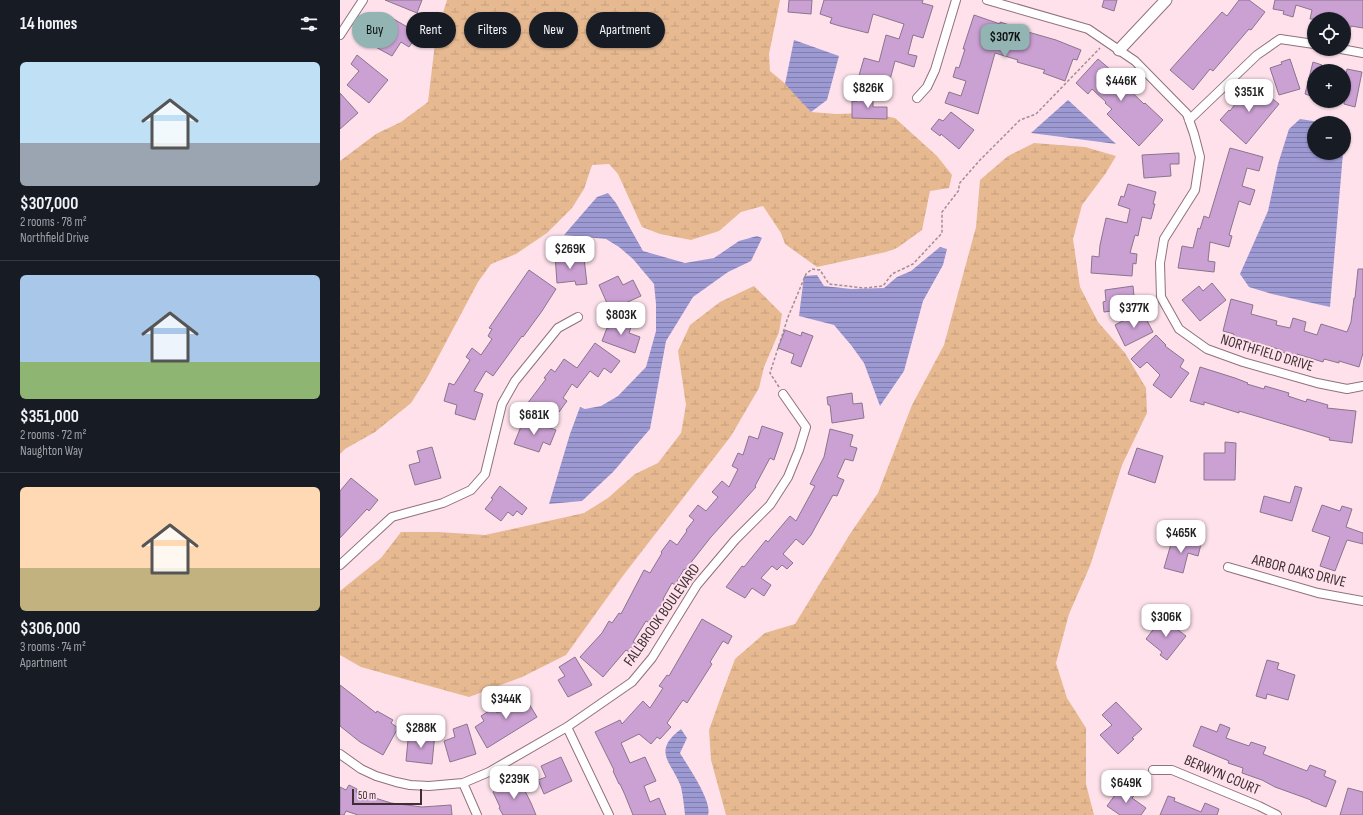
<!DOCTYPE html>
<meta charset="utf-8">
<style>
:root{--surface:#171b24;--page:#20242c;--text:#f1f3f6;--muted:#9ea1a6;--line:#363941;--accent:#92b5b3}
body{margin:0;font-family:"Sofia Sans Condensed",sans-serif;background:var(--page);color:var(--text);height:100vh;display:flex;flex-direction:column;font-size:15px;white-space:nowrap}
*{box-sizing:border-box;margin:0}
p{font-size:13px;color:var(--muted)}
.icon{flex:none;width:22px;height:22px;fill:none;stroke:currentColor;stroke-width:2;stroke-linecap:round;stroke-linejoin:round}
.map{position:relative;flex:1;overflow:hidden}
.panel{display:flex;flex-direction:column;background:var(--surface);width:340px}
.panel>*{flex:none}
.top-card{position:absolute;left:12px;top:12px;width:380px;height:36px;display:flex;gap:8px}
.buttons{position:absolute;left:967px;top:12px;display:grid;gap:8px}
.buttons a{display:grid;place-items:center;width:44px;height:44px;border-radius:50%;background:var(--surface);box-shadow:0 1px 3px #0004;font-size:20px}
.scale{position:absolute;left:12px;bottom:10px;width:70px;box-sizing:border-box;padding-left:4px;border:2px solid #3d2f34;border-top:0;font-size:11px;line-height:14px;white-space:nowrap;color:#3d2f34;-webkit-text-stroke:3px #fee1eb;paint-order:stroke}
.price{position:absolute;translate:-50% -34px;padding:0 9px;border-radius:8px;background:#fff;color:#222;font-size:13px;line-height:26px;filter:drop-shadow(0 1px 2px #0008)}
.price::after{content:'';position:absolute;left:50%;top:24px;width:12px;height:9px;margin-left:-6px;background:inherit;clip-path:polygon(0 0,100% 0,50% 100%)}
.price.current{background:var(--accent);color:#111}
ul{padding:0;list-style:none}
li{display:grid;align-content:center;gap:8px;height:212px;padding:0 20px}
li+li{border-top:1px solid var(--line)}
li span{display:grid;place-items:center;height:124px;border-radius:6px;color:#555}
li>.icon{margin-inline-start:auto}
span .icon{width:72px;height:72px;fill:#fffc;stroke-width:1}
li b{font-size:17px}
h2{display:flex;justify-content:space-between;align-items:center;height:48px;padding:0 20px;font-size:17px}
.tag{padding:0 14px;border-radius:18px;background:var(--surface);box-shadow:0 1px 3px #0004;font-size:14px;line-height:36px}
.tag.current{background:var(--accent);color:#111}
main{display:flex;flex:1;min-height:0}
.map>svg:first-child{display:block}
</style>
<main>
<section class="panel">
<h2>14 homes<svg class="icon" aria-label="filters" viewBox="0 0 24 24"><path d="M4 7h16M4 17h16"/><circle cx="9" cy="7" r="2"/><circle cx="15" cy="17" r="2"/></svg></h2>
<ul>
<li><span style="background:linear-gradient(#bfe0f5 65%,#9aa5b1 0)"><svg class="icon" aria-label="home" viewBox="0 0 24 24"><path d="M3 11l9-7 9 7M6 9v11h12V9"/></svg></span><div><b>$307,000</b><p>2 rooms · 78 m²</p><p>Northfield Drive</p></div></li>
<li><span style="background:linear-gradient(#a9c7e8 70%,#8fb573 0)"><svg class="icon" aria-label="home" viewBox="0 0 24 24"><path d="M3 11l9-7 9 7M6 9v11h12V9"/></svg></span><div><b>$351,000</b><p>2 rooms · 72 m²</p><p>Naughton Way</p></div></li>
<li><span style="background:linear-gradient(#ffd9b3 65%,#c2b280 0)"><svg class="icon" aria-label="home" viewBox="0 0 24 24"><path d="M3 11l9-7 9 7M6 9v11h12V9"/></svg></span><div><b>$306,000</b><p>3 rooms · 74 m²</p><p>Apartment</p></div></li>
</ul>
</section>
<div class="map">
<svg width="1023" height="815" viewBox="0 0 1023 815">
<defs>
<pattern id="wetland-marsh" width="20" height="14" patternUnits="userSpaceOnUse"><rect width="20" height="14" fill="#e6b991"/><path d="M1 5h8M5 5V1M11 12h8M15 12V8" fill="none" stroke="#c69f7e"/></pattern>
<pattern id="water-rules" width="6" height="5" patternUnits="userSpaceOnUse"><rect width="6" height="5" fill="#9d99d3"/><path d="M0 2.5h6" fill="none" stroke="#817dac"/></pattern>
</defs>
<rect width="100%" height="100%" fill="#fee1eb"/>
<path fill="url(#wetland-marsh)" d="M107,0H440L429,54L430,71L448,86L471,112L496,114L529,113L555,118L597,156L612,175L609,188L590,191L582,230L557,248L546,252L477,267L445,244L441,233L423,206L401,212L379,231L351,240L320,234L302,227L278,174L269,164L252,165L244,189L232,208L207,233L176,254L151,264L138,282L87,378L71,403L35,432L5,449L0,454V161L36,134L61,122L88,102L96,35Z
M694,143L745,147L776,156L766,173L742,205L733,239L740,287L758,322L785,353L806,388L807,413L782,465L750,566L729,614L716,663L727,698L746,728V784L754,815H386L371,760L369,730L380,699L395,659L425,633L455,624L510,534L538,493L572,405L604,345L636,227L640,180L668,156Z
M414,286L442,314L439,332L424,367L419,388L391,436L282,577L226,655L182,677L129,697L21,667L0,655V591L41,558L61,532H98L145,535L244,513L268,498L295,474L318,463L341,433L346,405L338,351L350,325L380,302Z"/>
<path fill="url(#water-rules)" d="M454,40L499,56L487,100L471,112L445,84Z
M728,100L776,144L691,133Z
M960,119L986,123H974V153H1003L990,307L932,294L909,287L900,274L928,211L938,164L949,129Z
M268,193L276,203L303,251L345,263L374,258L399,241L417,236L422,238L411,261L388,272L353,297L326,341L310,429L273,472L242,501L209,504L230,434L240,407L245,409L261,406L278,396L306,367L316,331V304L314,284L293,259L279,247L266,239L224,235L257,197Z
M600,247L607,249L603,265L583,301L564,371L540,406L524,363L511,345L494,325L459,316L464,276L477,275L484,286L511,289L544,288L557,277L571,271Z
M341,729L347,738L340,753C347,765 373,802 368,815H345C344,806 343,796 341,787C332,762 311,752 341,729Z"/>
<path fill="#cba1d3" stroke="#89758d" d="M45,0H82L77,13Z
M449,0H472L471,14L448,12Z
M484,0H583L582,3L593,6L583,38L573,35L568,54L577,56L574,67L555,61L548,87L518,79L524,58L539,62L546,35L559,39L564,24L533,14L528,33L500,26L490,23L492,18L480,14Z
M764,0H777L774,11L762,7Z
M899,0H909L925,12L911,30L909,29L873,71L870,69L853,90L830,70L882,12L887,16Z
M935,0H1023V28L1011,26L1007,42H1004V19H970L972,10L956,5L953,17L943,14L944,11L933,9Z
M45,14L81,35L77,42L74,40L69,47L61,42L52,56L30,44L40,27L38,26Z
M634,15L660,24V22L682,29L681,30L716,40L741,50L737,60L733,59L725,81L703,73L705,70L677,62L678,60L655,53L638,114L605,103L609,92L621,96L626,81L613,77L616,67L619,68L625,49H623Z
M17,55L48,80L29,103L7,85L19,71L11,64Z
M758,59L778,76L777,78L804,104L805,103L823,120L799,146L767,114L772,109L765,103L766,102L752,89L748,94L736,83Z
M950,59L960,89L939,95L930,68L942,64L941,62Z
M973,62L982,65L980,71H974V97L965,94Z
M1007,69L1022,72L1015,107L1004,104V73L1006,74Z
M915,85L939,104L906,144L880,120L889,110L890,111L908,87L911,89Z
M0,93L18,113L0,129Z
M517,95H533V107H547V119L512,118V101H517Z
M611,112L634,130L619,149L601,134L600,136L591,129L599,119L603,121Z
M890,148L923,157L919,171L907,168L902,186L915,190L910,205L899,201L889,235L892,236L889,247L870,242L868,261L875,262L874,272L838,268L842,246L853,248L858,228L860,229L864,216L869,218Z
M839,153V164H830L831,176L804,178L802,155Z
M788,184L816,192L813,204H815L811,219L802,217L798,236L795,235L790,253L797,254L796,264L793,263L792,276L751,273L752,256L759,257L760,245L766,218L787,223L790,209L778,205L781,196L784,197Z
M230,254L231,259L244,258L247,284L236,285L235,281L217,283L215,255Z
M1018,269H1023V353L1019,367L999,361V363L984,359L983,362L957,354V357L942,352V350L904,339V341L893,338L894,334L883,331L891,299L913,305L911,314L937,321L936,325L950,328L953,318L966,322L964,331L977,335L981,324L1007,332L1011,322L1014,298H1015Z
M189,270L216,289L202,311L183,337L182,336L153,376L146,371L134,391L143,394L135,420L115,414L117,405L104,401L109,383L114,385L130,360L126,357L132,348L141,355L152,339L148,336L152,329L149,328Z
M278,276L283,285L293,280L301,296L270,310L259,285Z
M872,283L886,300L860,321L842,300L859,286L863,291Z
M793,286L794,296H800L801,307L764,312L763,302L766,301L765,290Z
M802,311L813,332L785,346L775,325Z
M273,317L292,324L289,333L300,337L295,353L262,341L267,328H269Z
M445,330L461,336L462,332L473,336L461,367L451,363L454,354L438,348Z
M816,335L826,345L825,346L844,360L840,367L849,373L831,398L813,385L820,375L807,362L800,368L791,359Z
M255,343L280,361L271,373L264,368L258,377L250,371L237,388L232,384L223,398L227,401L219,412L211,407L204,417L187,404L206,379L204,378L211,369L215,372L224,359L237,368Z
M860,367L895,378L908,383L907,384L924,389L925,386L949,393L948,396L966,402L967,399L988,405L987,408L1016,411L1012,443L989,440L990,438L926,419L899,411V413L864,402V405L850,401Z
M512,393L513,404L522,403L524,418L492,423L490,405H488L487,397Z
M184,419L216,430L210,445L203,442L199,452L174,444Z
M422,426L443,433L434,460L430,458L415,486L416,487L371,537L345,570L344,569L335,585L332,583L323,599L324,600L317,613L316,612L310,623L306,621L293,642L297,644L291,653L286,650L263,677L240,657L262,633L269,621L272,623L279,613L281,614L304,570L310,573L322,553L321,552L330,540L337,545L347,531L346,530L354,520L349,516L358,505L366,511L378,497L372,492L382,481L389,487L398,469L392,466L398,453L403,455L409,436L418,439Z
M490,429L513,435L510,446L517,448L513,461L505,459L497,477L504,480L497,496L493,495L471,535L463,545L456,539L443,554L453,563L447,569L442,565L437,570L432,566L421,578L431,585L424,596L412,588L405,598L386,587L402,566L404,567L426,540L428,542L450,516L456,521L475,486L470,484L484,457Z
M885,442L896,443L895,480H864V453H885Z
M92,447L101,478L75,485L69,465L80,462L77,451Z
M797,448L823,456L815,483L788,474Z
M11,478L38,500L29,511L27,509L0,538V491Z
M160,486L187,508L182,515L177,511L173,516L168,512L161,521L145,509L153,499L151,498Z
M955,486L962,488L952,521L920,512L924,496L950,503Z
M982,505L1000,511L1002,506L1012,509L1006,527L1023,533V544L1007,540L995,571L980,566L990,537L972,531Z
M833,537L861,544L858,556L848,553L843,573L824,568Z
M822,618L846,636L827,660L820,655L822,652L806,639Z
M362,619L392,636L388,644L383,641L370,662L372,664L358,686L347,703L343,700L327,723L331,727L320,739L317,737L311,744L299,734L281,743L290,763L305,757L316,781L304,786L310,802L319,798L326,815H293L285,795L280,784H279L273,771L274,770L255,732L280,720L282,724L303,701L310,708L323,688L319,686L327,675L329,676Z
M235,657L252,685L228,697L218,680L225,676L219,667Z
M927,660L939,663L937,669L955,675L948,700L927,694L926,699L916,696Z
M0,685L36,713L37,711L53,720L51,723L58,728L43,755L20,742L0,726Z
M180,689L197,717L147,748L135,727L144,721L141,716L154,708L157,713L172,705L167,697Z
M776,702L802,729L792,738L794,739L778,754L760,735L772,725L762,715Z
M127,724L136,754L110,762L104,741L115,737L113,729Z
M880,724L890,728L886,738L909,746L911,742L926,747L923,754L967,771L970,765L986,771L984,776L996,781L986,807L971,801V800L935,787L922,780L902,773L903,768L888,763L889,761L853,746L861,726L877,732Z
M81,732L95,733L92,764L66,761L68,740L80,741Z
M221,757L232,781L204,794L198,780L206,777L201,766Z
M179,779L191,803L196,815H163L159,808L160,807L153,792Z
M9,785L17,789L16,792L51,803L82,807L111,805L112,815H18L6,811L4,815H0V787L6,790Z
M781,787L794,796L792,798L806,808L801,815H780L767,806Z
M1008,788L1023,792V815H1000Z
M828,796L835,798L834,801L861,812L865,803L879,809L877,815H820Z"/>
<g fill="none" stroke-linecap="round" stroke-linejoin="round">
<g stroke="#90717c" stroke-width="10">
<path id="street" d="M647,0L748,29L795,61L847,114L854,134L860,157L855,190L824,239L820,263L821,297L839,329L867,349L903,362L977,383L1007,389L1023,386
M0,35L23,0
M1001,49L1023,53
M577,98L587,87L595,70L616,0
M849,120L917,55L940,39L974,44
M0,565L52,517L103,503L131,490L145,474L162,404L175,381L218,328L238,317
M888,567L978,593L1023,601
M227,727L269,815
M0,754L21,769L36,776L56,782L70,785L89,786L123,783L149,772L227,727L292,682L312,658L357,585L395,540L430,505L448,477L459,450L466,427L443,394
M813,770H832L919,806L937,815
M123,783L137,815"/>
</g>
<g stroke="#90717c" stroke-width="13">
<path id="secondary" d="M779,50L826,0"/>
</g>
<path stroke="#a38d94" stroke-width="1.5" stroke-dasharray="3 2" stroke-linecap="butt" d="M439,387L430,373L448,317L466,274L472,269L480,270L489,284L524,288L543,286L552,274L573,264L602,233V212L619,190V184L639,161L680,120L696,114L760,48"/>
<use href="#street" stroke="#fff" stroke-width="8"/>
<use href="#secondary" stroke="#fff" stroke-width="11"/>
</g>
<g text-anchor="middle" dominant-baseline="central" stroke-width="4" stroke-linejoin="round" paint-order="stroke">
<g font-size="15" fill="#3d2f34" stroke="#fee1eb">
<text transform="translate(927 353) rotate(17)">NORTHFIELD DRIVE</text>
<text transform="translate(959 571) rotate(14)">ARBOR OAKS DRIVE</text>
<text transform="translate(322 615) rotate(-55)">FALLBROOK BOULEVARD</text>
<text transform="translate(882 775) rotate(23)">BERWYN COURT</text>
</g>
</g>
</svg>
<div class="buttons">
<a><svg class="icon" aria-label="locate" viewBox="0 0 24 24"><circle cx="12" cy="12" r="6"/><path d="M12 2v4M12 18v4M2 12h4M18 12h4"/></svg></a>
<a>+</a>
<a>−</a>
</div>
<div class="scale">50 m</div>
<b class="price current" style="left:665px;top:58px">$307K</b>
<b class="price" style="left:781px;top:102px">$446K</b>
<b class="price" style="left:528px;top:109px">$826K</b>
<b class="price" style="left:909px;top:113px">$351K</b>
<b class="price" style="left:230px;top:270px">$269K</b>
<b class="price" style="left:794px;top:329px">$377K</b>
<b class="price" style="left:281px;top:336px">$803K</b>
<b class="price" style="left:194px;top:436px">$681K</b>
<b class="price" style="left:841px;top:554px">$465K</b>
<b class="price" style="left:826px;top:638px">$306K</b>
<b class="price" style="left:166px;top:720px">$344K</b>
<b class="price" style="left:81px;top:749px">$288K</b>
<b class="price" style="left:174px;top:800px">$239K</b>
<b class="price" style="left:786px;top:804px">$649K</b>
<div class="top-card">
<a class="tag current">Buy</a>
<a class="tag">Rent</a>
<a class="tag">Filters</a>
<a class="tag">New</a>
<a class="tag">Apartment</a>
</div>
</div>
</main>
